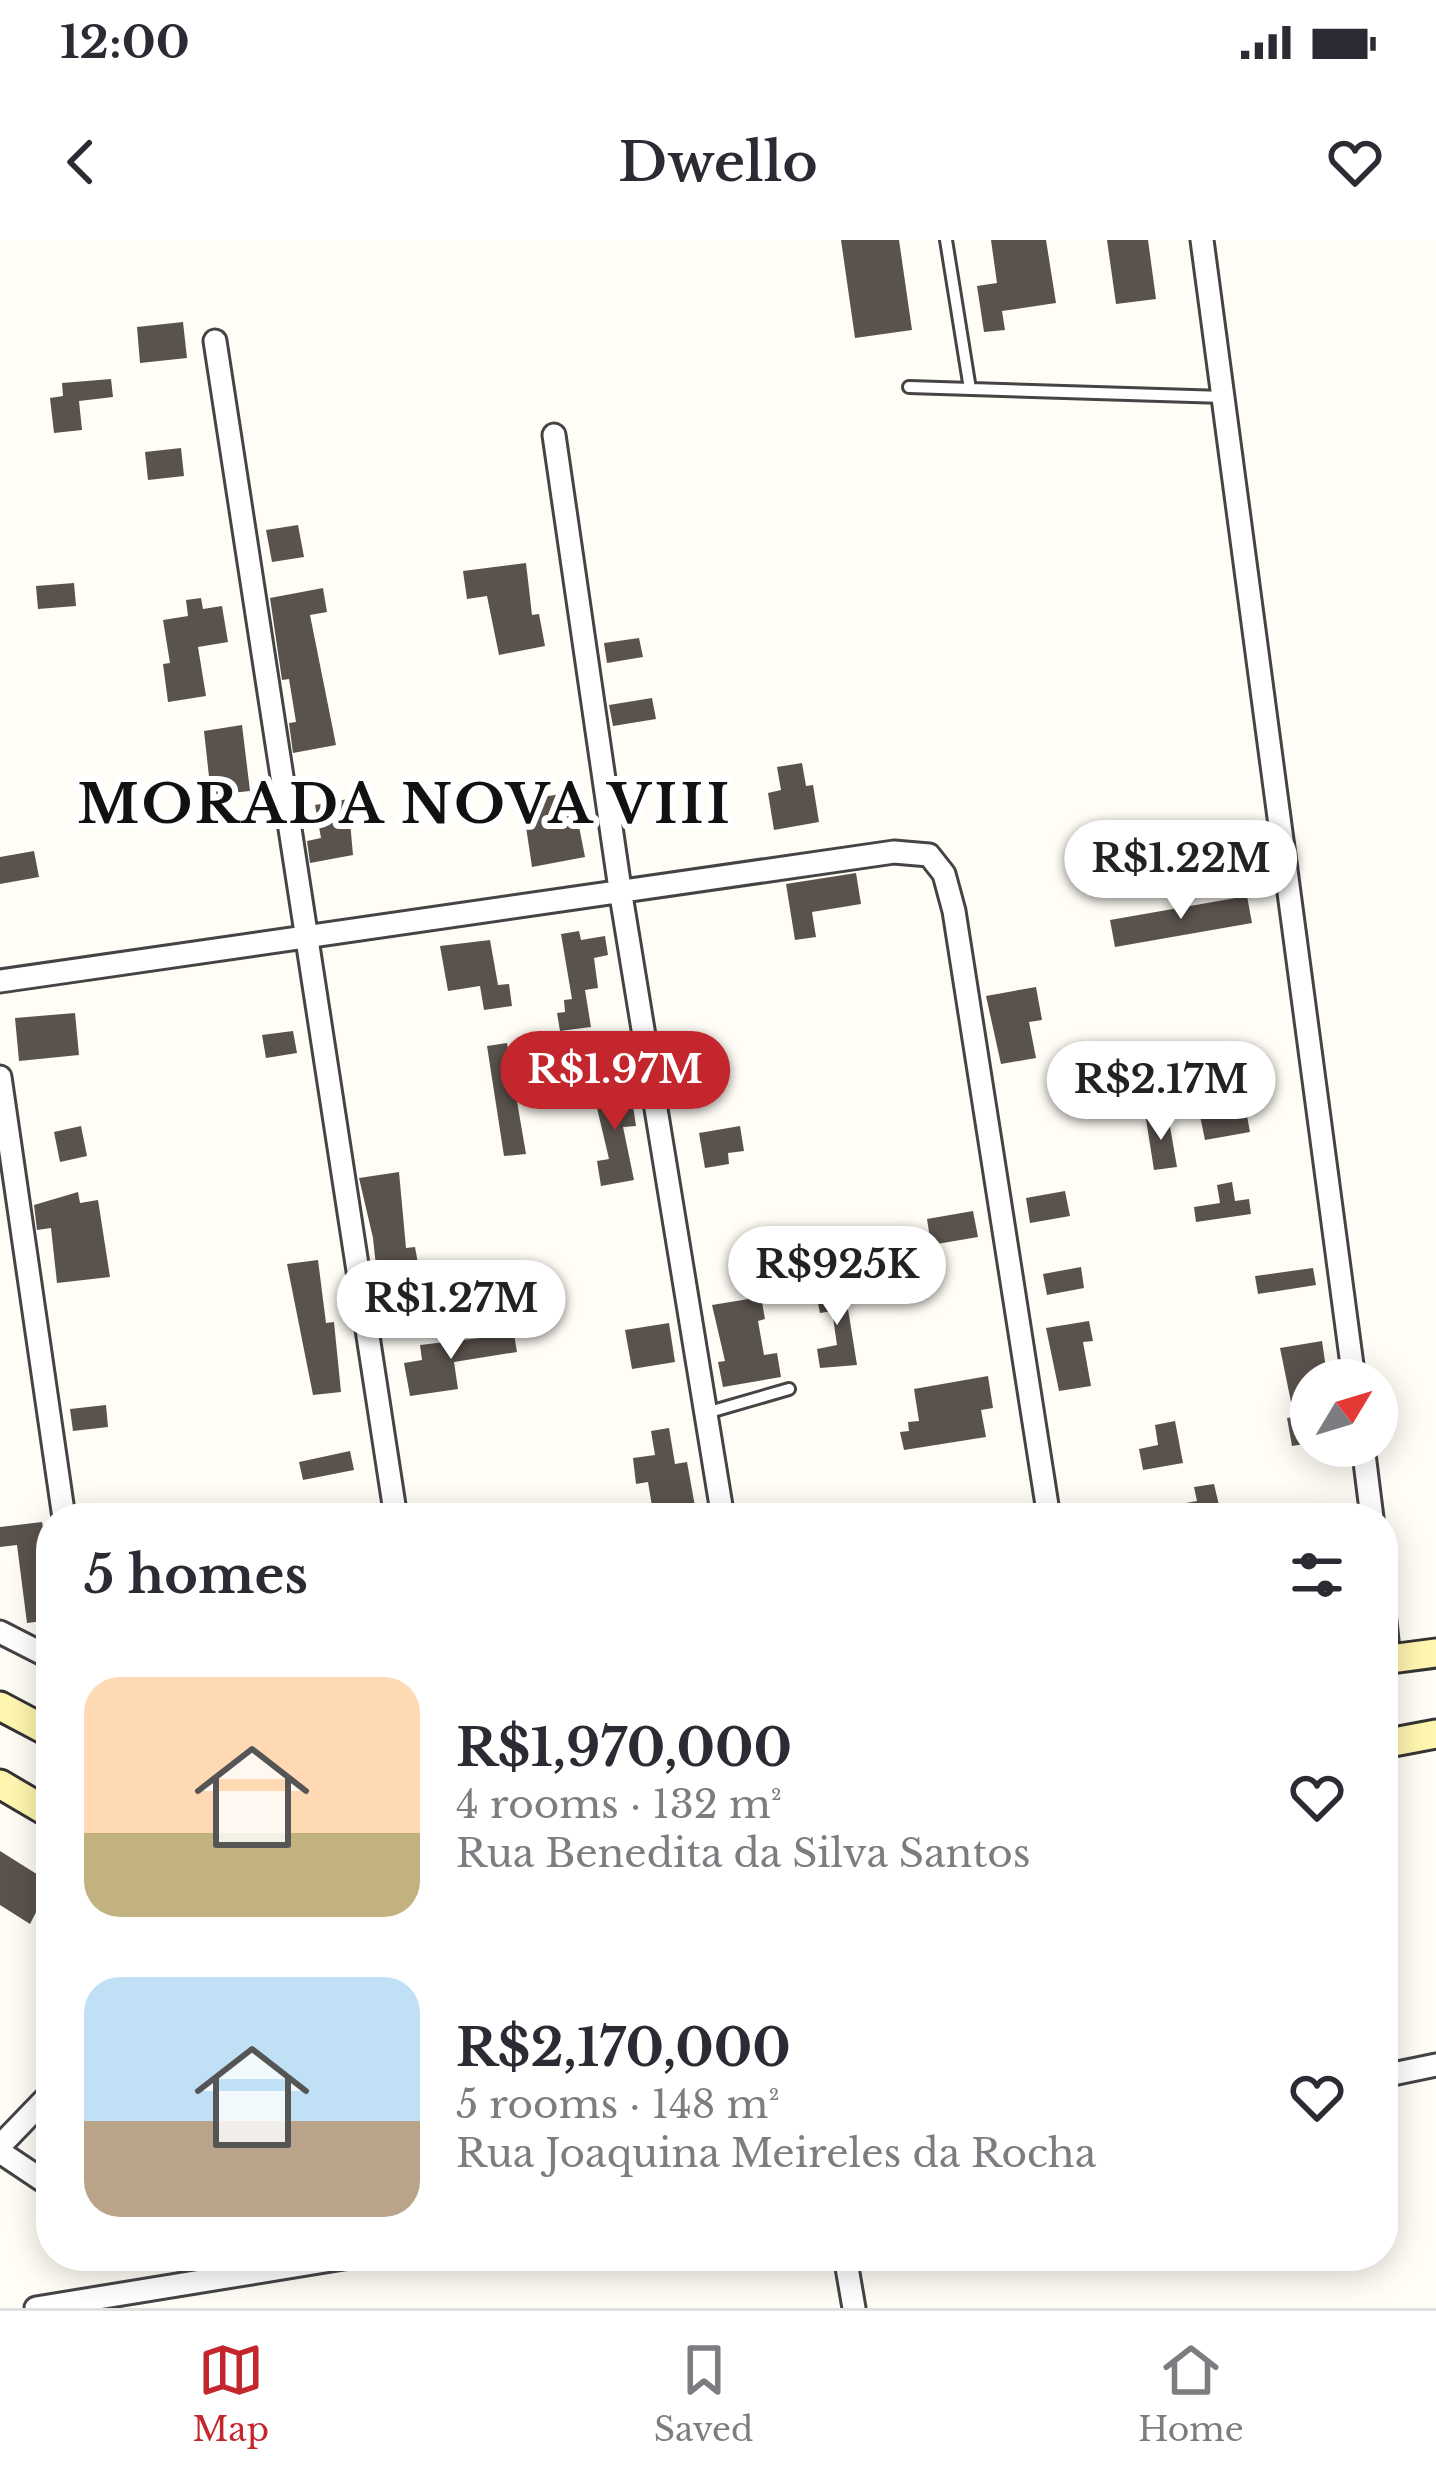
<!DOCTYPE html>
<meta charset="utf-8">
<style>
:root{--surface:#fff;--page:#f7f7f7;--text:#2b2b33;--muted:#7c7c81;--line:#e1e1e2;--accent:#c4262e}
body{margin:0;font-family:"Libre Baskerville",serif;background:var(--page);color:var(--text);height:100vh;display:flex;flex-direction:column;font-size:45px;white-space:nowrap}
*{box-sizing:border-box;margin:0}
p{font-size:39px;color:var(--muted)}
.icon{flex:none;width:66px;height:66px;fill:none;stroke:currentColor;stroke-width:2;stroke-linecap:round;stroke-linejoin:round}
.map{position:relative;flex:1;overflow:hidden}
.side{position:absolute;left:36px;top:1263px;width:1362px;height:768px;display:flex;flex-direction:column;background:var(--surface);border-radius:48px;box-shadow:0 6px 30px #0003}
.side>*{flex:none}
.needle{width:78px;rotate:52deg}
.buttons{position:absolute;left:1290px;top:1119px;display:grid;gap:24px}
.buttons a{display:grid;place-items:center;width:108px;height:108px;border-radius:50%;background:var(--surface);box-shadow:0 6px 30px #0003;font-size:60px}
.price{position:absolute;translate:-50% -102px;padding:0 27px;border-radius:42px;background:#fff;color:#222;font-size:39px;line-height:78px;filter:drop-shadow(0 3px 6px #0008)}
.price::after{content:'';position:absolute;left:50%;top:72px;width:36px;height:27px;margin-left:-18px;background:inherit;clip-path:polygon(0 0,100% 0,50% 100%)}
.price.selected{background:var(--accent);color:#fff}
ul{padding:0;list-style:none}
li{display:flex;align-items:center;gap:36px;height:300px;padding:0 48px}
li span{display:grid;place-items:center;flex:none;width:336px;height:240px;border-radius:36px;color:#555}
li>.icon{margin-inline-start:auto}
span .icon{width:144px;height:144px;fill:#fffc;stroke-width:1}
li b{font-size:51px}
h2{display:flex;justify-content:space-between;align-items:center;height:144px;padding:0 48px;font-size:51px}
.status{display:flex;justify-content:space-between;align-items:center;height:84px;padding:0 60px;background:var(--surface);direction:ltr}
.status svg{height:33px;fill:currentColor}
header{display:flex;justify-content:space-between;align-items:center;height:156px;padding:0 48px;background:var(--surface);font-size:54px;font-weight:600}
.tabs{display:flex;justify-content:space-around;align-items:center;height:168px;border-top:3px solid var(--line);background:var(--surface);font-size:33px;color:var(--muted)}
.tabs a{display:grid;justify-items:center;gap:6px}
.tabs .selected{color:var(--accent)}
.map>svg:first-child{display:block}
</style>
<div class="status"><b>12:00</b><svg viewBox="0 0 49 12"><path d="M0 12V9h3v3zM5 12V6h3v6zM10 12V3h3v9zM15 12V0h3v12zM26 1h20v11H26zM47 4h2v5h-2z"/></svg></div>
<header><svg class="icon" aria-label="back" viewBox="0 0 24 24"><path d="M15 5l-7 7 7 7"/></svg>Dwello<svg class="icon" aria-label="heart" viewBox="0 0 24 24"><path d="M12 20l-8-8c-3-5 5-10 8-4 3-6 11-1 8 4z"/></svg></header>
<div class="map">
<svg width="1436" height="2068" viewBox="0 0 1436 2068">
<rect width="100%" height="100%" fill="#fffdf5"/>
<path fill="#5a524d" d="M841,0H899L912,90L855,98Z
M991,0H1046L1056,63L1002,71L1005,90L984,92L977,46L997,43Z
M1107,0H1148L1156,59L1116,64Z
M183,82L187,118L140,123L137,87Z
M111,139L113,157L79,161L82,190L54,193L50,158L63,156L62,143Z
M181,208L184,236L148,240L145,212Z
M298,285L304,317L272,322L266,290Z
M526,323L532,375L539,374L545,406L499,415L487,356L467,359L463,331Z
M74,343L76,366L38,369L36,346Z
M323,348L327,372L310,375L336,505L293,513L289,483L296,482L289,439L282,440L270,358Z
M201,358L203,369L222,366L228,402L198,407L206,456L168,462L163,424L170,423L163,380L188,376L186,360Z
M639,398L643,417L607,423L604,403Z
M652,458L656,479L613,486L609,465Z
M242,485L250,551L211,555L204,491Z
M802,523L806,546L813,545L819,582L774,590L768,553L781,550L777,527Z
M581,551L585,575L577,576L585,617L532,627L522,560Z
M348,559L353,615L310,623L307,601L321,598L315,565Z
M34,611L39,637L0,644V617Z
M856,633L861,664L812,672L816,697L795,700L786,644Z
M1247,656L1252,683L1115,707L1110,680Z
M579,691L581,700L605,696L608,715L594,718L598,748L585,750L591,787L560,791L557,773L565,772L564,760L572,759L561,694Z
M490,700L498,745L509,744L512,766L484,770L480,746L448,751L440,706Z
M1036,747L1042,780L1029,782L1036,818L1001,824L986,756Z
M75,773L79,815L19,821L15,778Z
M293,791L297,813L266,818L262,795Z
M703,794L708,824L669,830L664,800Z
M507,803L526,914L504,916L487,806Z
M1217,838L1222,870L1245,865L1250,892L1205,900L1193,842Z
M630,846L636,886L623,887L634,940L601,946L597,921L609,919L593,851Z
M1168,875L1177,927L1154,930L1146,879Z
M81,886L87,916L60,922L54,892Z
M740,886L744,911L728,913L729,924L705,928L699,893Z
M399,932L406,1008L415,1007L419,1029L402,1030L408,1070L428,1067L430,1085L383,1092L373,998L359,938Z
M1232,942L1235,961L1249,959L1251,974L1196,982L1194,967L1220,963L1217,945Z
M1065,951L1070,976L1030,983L1026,958Z
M78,952L80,963L98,960L110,1037L57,1043L51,988L37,990L34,965Z
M973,971L978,997L931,1005L927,979Z
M318,1020L326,1083L334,1082L341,1152L313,1155L287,1024Z
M1081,1027L1084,1048L1047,1055L1043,1034Z
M1313,1028L1316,1045L1258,1054L1255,1036Z
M844,1044L857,1125L820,1128L817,1109L837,1105L832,1071L820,1073L815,1048Z
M761,1057L765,1079L758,1081L764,1115L777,1113L781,1137L723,1147L718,1122L725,1121L712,1065Z
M1089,1081L1093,1101L1083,1102L1091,1146L1059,1151L1046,1088Z
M669,1083L675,1122L632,1129L625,1090Z
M514,1094L517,1112L454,1122L458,1149L410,1156L404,1123L422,1120L420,1105Z
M1322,1101L1327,1135L1311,1140V1203L1292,1206L1287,1178L1294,1177L1280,1108Z
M988,1136L993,1168L981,1170L986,1197L904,1210L900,1192L909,1191L908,1182L919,1181L914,1149Z
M106,1165L108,1187L73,1191L70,1169Z
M1175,1181L1183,1223L1143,1230L1139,1209L1158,1205L1155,1185Z
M669,1188L675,1224L687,1222L696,1272L654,1278L648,1242L636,1244L633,1218L655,1215L651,1191Z
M350,1211L354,1230L303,1240L299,1222Z
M1214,1244L1222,1278H1188L1186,1263L1197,1261L1194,1247Z
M42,1282L51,1329V1380L27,1383L17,1305L0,1307V1287Z
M0,1611L51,1643L30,1684L0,1665Z"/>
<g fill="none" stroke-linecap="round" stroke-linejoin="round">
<g stroke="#444" stroke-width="16">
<path id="lane" d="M946,0L970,149
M909,147L1224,157
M706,1173L789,1149"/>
</g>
<g stroke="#444" stroke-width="27">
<path id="street" d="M1202,0L1354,1140
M215,101L396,1278
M554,195L620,649L723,1278
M0,741L894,612L929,615L944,634L954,671L1049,1278
M0,837L64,1278
M1363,1206L1372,1278
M1383,1363L1389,1419
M0,1392L51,1418
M1383,1836L1436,1825
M0,1906L51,1853
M0,1912L51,1946
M205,2016L257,2030
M845,2016L854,2068
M36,2068L356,2016"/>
</g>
<g stroke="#333" stroke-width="33">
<path id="secondary" d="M1383,1420L1436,1413
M0,1466L51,1493
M1383,1504L1436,1494
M0,1544L51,1574"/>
</g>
<use href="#lane" stroke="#fff" stroke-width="10"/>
<use href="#street" stroke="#fff" stroke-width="21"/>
<use href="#secondary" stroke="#fff6b0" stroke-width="27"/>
</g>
<g text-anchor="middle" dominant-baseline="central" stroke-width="12" stroke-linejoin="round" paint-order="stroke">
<g font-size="54" font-weight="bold" letter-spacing="3" fill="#111" stroke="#fff">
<text x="405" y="564">MORADA NOVA VIII</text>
</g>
</g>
</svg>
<div class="buttons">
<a><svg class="needle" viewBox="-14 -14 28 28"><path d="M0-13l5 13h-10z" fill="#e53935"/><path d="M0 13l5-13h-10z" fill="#7c7c81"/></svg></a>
</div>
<b class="price" style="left:1181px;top:682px">R$1.22M</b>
<b class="price selected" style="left:615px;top:893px">R$1.97M</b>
<b class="price" style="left:1161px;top:903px">R$2.17M</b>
<b class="price" style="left:837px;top:1088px">R$925K</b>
<b class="price" style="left:451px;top:1122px">R$1.27M</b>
<section class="side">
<h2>5 homes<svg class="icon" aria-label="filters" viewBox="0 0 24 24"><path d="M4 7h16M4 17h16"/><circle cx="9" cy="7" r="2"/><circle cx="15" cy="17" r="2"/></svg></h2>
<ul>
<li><span style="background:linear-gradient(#ffd9b3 65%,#c2b280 0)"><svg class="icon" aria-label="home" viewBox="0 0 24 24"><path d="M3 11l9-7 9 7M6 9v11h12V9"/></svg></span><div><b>R$1,970,000</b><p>4 rooms · 132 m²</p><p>Rua Benedita da Silva Santos</p></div><svg class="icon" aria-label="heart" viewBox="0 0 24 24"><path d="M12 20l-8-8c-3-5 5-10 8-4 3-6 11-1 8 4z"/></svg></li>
<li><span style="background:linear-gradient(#bfe0f5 60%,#b9a48a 0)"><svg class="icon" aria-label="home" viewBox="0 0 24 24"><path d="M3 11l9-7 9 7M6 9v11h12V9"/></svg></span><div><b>R$2,170,000</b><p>5 rooms · 148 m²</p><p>Rua Joaquina Meireles da Rocha</p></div><svg class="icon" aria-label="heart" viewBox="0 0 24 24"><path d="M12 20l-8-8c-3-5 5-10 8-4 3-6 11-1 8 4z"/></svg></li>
</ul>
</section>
</div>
<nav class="tabs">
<a class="selected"><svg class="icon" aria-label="map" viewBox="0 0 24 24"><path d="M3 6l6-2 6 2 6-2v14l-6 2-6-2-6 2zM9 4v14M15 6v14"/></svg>Map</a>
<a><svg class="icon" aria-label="saved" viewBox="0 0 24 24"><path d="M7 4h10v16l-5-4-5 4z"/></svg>Saved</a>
<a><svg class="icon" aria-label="home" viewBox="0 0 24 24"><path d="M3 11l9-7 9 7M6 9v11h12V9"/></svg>Home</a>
</nav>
